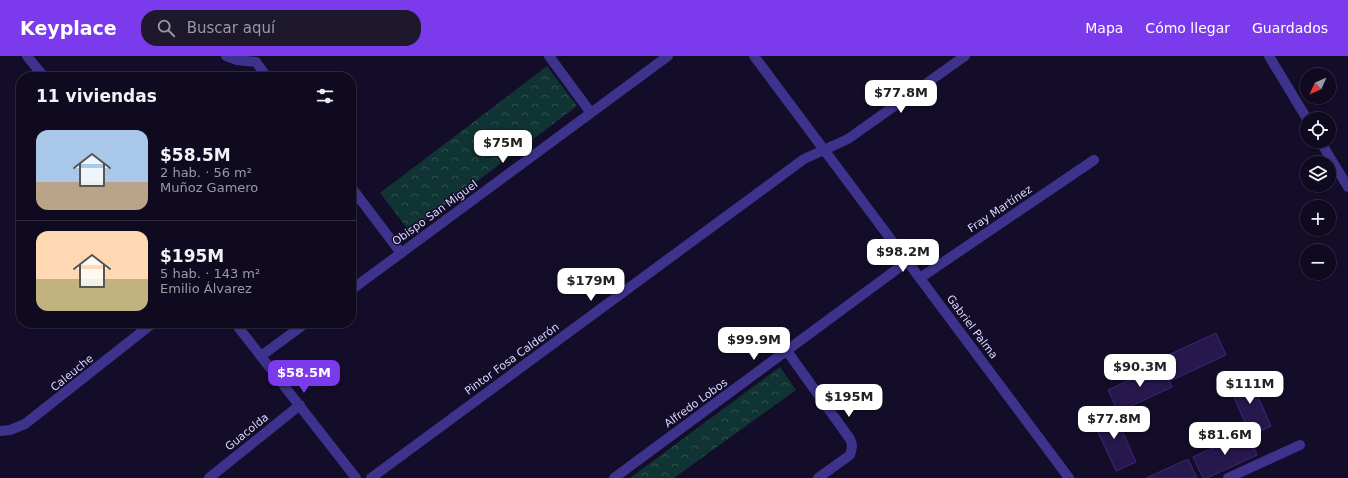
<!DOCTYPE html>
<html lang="es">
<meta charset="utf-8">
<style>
:root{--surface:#0f0a1f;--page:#1d182c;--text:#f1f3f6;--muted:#9b9aa4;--line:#2f2b3d;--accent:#7c3aed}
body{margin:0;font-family:"DejaVu Sans",sans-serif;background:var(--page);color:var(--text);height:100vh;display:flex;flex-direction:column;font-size:15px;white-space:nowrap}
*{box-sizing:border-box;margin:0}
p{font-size:13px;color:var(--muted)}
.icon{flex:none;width:22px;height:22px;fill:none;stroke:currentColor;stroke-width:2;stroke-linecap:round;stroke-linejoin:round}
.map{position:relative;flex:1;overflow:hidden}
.details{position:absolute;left:16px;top:16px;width:340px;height:256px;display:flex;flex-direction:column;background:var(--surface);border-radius:16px;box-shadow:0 1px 3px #0004,0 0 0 1px var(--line)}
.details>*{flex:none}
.needle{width:26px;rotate:225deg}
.fabs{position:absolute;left:1300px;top:12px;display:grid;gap:8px}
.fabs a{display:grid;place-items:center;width:36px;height:36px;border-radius:50%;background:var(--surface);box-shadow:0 1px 3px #0004,0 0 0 1px var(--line);font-size:20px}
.price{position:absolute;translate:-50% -34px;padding:0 9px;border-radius:8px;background:#fff;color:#222;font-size:13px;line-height:26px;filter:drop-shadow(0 1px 2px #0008)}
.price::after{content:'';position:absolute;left:50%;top:24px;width:12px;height:9px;margin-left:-6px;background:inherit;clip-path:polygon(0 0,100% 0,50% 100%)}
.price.current{background:var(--accent);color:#fff}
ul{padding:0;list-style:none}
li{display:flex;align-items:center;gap:12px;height:100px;padding:0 20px}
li+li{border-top:1px solid var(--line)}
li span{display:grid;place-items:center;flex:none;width:112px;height:80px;border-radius:12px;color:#555}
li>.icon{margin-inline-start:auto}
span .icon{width:48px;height:48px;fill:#fffc;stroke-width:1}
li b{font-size:17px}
h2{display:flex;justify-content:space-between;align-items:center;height:48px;padding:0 20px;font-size:17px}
header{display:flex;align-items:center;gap:24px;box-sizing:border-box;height:56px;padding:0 20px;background:var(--accent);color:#fff}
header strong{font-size:19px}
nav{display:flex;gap:22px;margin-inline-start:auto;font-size:14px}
.search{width:280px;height:36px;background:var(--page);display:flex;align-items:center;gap:10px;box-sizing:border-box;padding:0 14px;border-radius:16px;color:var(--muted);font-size:15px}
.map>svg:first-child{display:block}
</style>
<header>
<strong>Keyplace</strong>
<div class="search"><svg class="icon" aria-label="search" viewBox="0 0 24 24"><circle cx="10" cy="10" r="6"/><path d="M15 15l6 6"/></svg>Buscar aquí</div>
<nav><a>Mapa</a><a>Cómo llegar</a><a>Guardados</a></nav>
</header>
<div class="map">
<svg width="1348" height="422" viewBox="0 0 1348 422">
<defs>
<pattern id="forest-crowns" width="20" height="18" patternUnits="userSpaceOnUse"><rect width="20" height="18" fill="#103334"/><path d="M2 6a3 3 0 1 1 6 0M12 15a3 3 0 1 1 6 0" fill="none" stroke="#325052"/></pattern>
</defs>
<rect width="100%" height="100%" fill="#140d29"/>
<path fill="url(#forest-crowns)" d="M547,10L577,50L410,176L380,137Z
M780,311L796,334L674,422H630Z"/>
<path fill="#26174c" stroke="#3d277b" d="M1216,277L1226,299L1172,324L1162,302Z
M1162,309L1172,331L1118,356L1108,334Z
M1248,318L1271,370L1251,380L1228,328Z
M1113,354L1136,406L1116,415L1092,363Z
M1247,377L1257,399L1207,422H1203L1193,401Z
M1188,403L1197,422H1146Z"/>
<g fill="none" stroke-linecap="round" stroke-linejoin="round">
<path stroke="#3d338d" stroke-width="10" d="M27,0L44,21
M226,0L237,4L256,6
M549,0L591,57
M754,0L1069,422
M1269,0L1307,63
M256,6L267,21
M1320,85L1348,131
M351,131L401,197
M920,222L1094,104
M351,234L668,0
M235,267L356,422
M787,295L850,383C853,389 852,393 850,399L818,422
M261,300L306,267
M0,375L10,374L25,368L153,267
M209,422L300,349
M371,422L804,103L848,83L965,0
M614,422L908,205
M1228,422L1300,389"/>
</g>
<g text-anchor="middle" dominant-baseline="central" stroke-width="3" stroke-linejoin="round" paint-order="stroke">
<g font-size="11" fill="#ddd6ff" stroke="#140d29">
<text transform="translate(1000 153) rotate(-34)">Fray Martínez</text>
<text transform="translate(435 157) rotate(-36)">Obispo San Miguel</text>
<text transform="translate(972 271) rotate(53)">Gabriel Palma</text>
<text transform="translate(512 303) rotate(-36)">Pintor Fosa Calderón</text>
<text transform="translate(72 317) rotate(-39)">Caleuche</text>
<text transform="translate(696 347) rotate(-36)">Alfredo Lobos</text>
<text transform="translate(247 376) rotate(-39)">Guacolda</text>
</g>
</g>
</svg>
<div class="fabs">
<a><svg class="needle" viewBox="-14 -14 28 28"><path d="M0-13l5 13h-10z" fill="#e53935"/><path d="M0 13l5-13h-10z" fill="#9b9aa4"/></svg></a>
<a><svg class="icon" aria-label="locate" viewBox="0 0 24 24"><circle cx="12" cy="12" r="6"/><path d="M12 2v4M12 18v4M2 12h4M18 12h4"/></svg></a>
<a><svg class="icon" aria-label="layers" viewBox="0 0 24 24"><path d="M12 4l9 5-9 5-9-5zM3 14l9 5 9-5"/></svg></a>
<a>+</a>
<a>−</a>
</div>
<b class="price" style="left:901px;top:58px">$77.8M</b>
<b class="price" style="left:503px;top:108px">$75M</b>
<b class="price" style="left:903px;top:217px">$98.2M</b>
<b class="price" style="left:591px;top:246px">$179M</b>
<b class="price" style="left:754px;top:305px">$99.9M</b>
<b class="price" style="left:1140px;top:332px">$90.3M</b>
<b class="price current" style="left:304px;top:338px">$58.5M</b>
<b class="price" style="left:1250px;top:349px">$111M</b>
<b class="price" style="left:849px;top:362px">$195M</b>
<b class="price" style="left:1114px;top:384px">$77.8M</b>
<b class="price" style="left:1225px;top:400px">$81.6M</b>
<section class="details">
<h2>11 viviendas<svg class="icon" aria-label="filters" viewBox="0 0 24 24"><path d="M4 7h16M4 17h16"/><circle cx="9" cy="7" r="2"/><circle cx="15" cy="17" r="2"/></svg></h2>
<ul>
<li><span style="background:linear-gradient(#a9c7e8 65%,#b9a48a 0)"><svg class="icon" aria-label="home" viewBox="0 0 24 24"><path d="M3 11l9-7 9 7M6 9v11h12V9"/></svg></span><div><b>$58.5M</b><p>2 hab. · 56 m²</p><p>Muñoz Gamero</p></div></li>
<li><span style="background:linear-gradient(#ffd9b3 60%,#c2b280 0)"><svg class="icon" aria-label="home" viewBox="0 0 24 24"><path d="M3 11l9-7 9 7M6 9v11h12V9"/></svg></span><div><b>$195M</b><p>5 hab. · 143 m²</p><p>Emilio Álvarez</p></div></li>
</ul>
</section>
</div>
